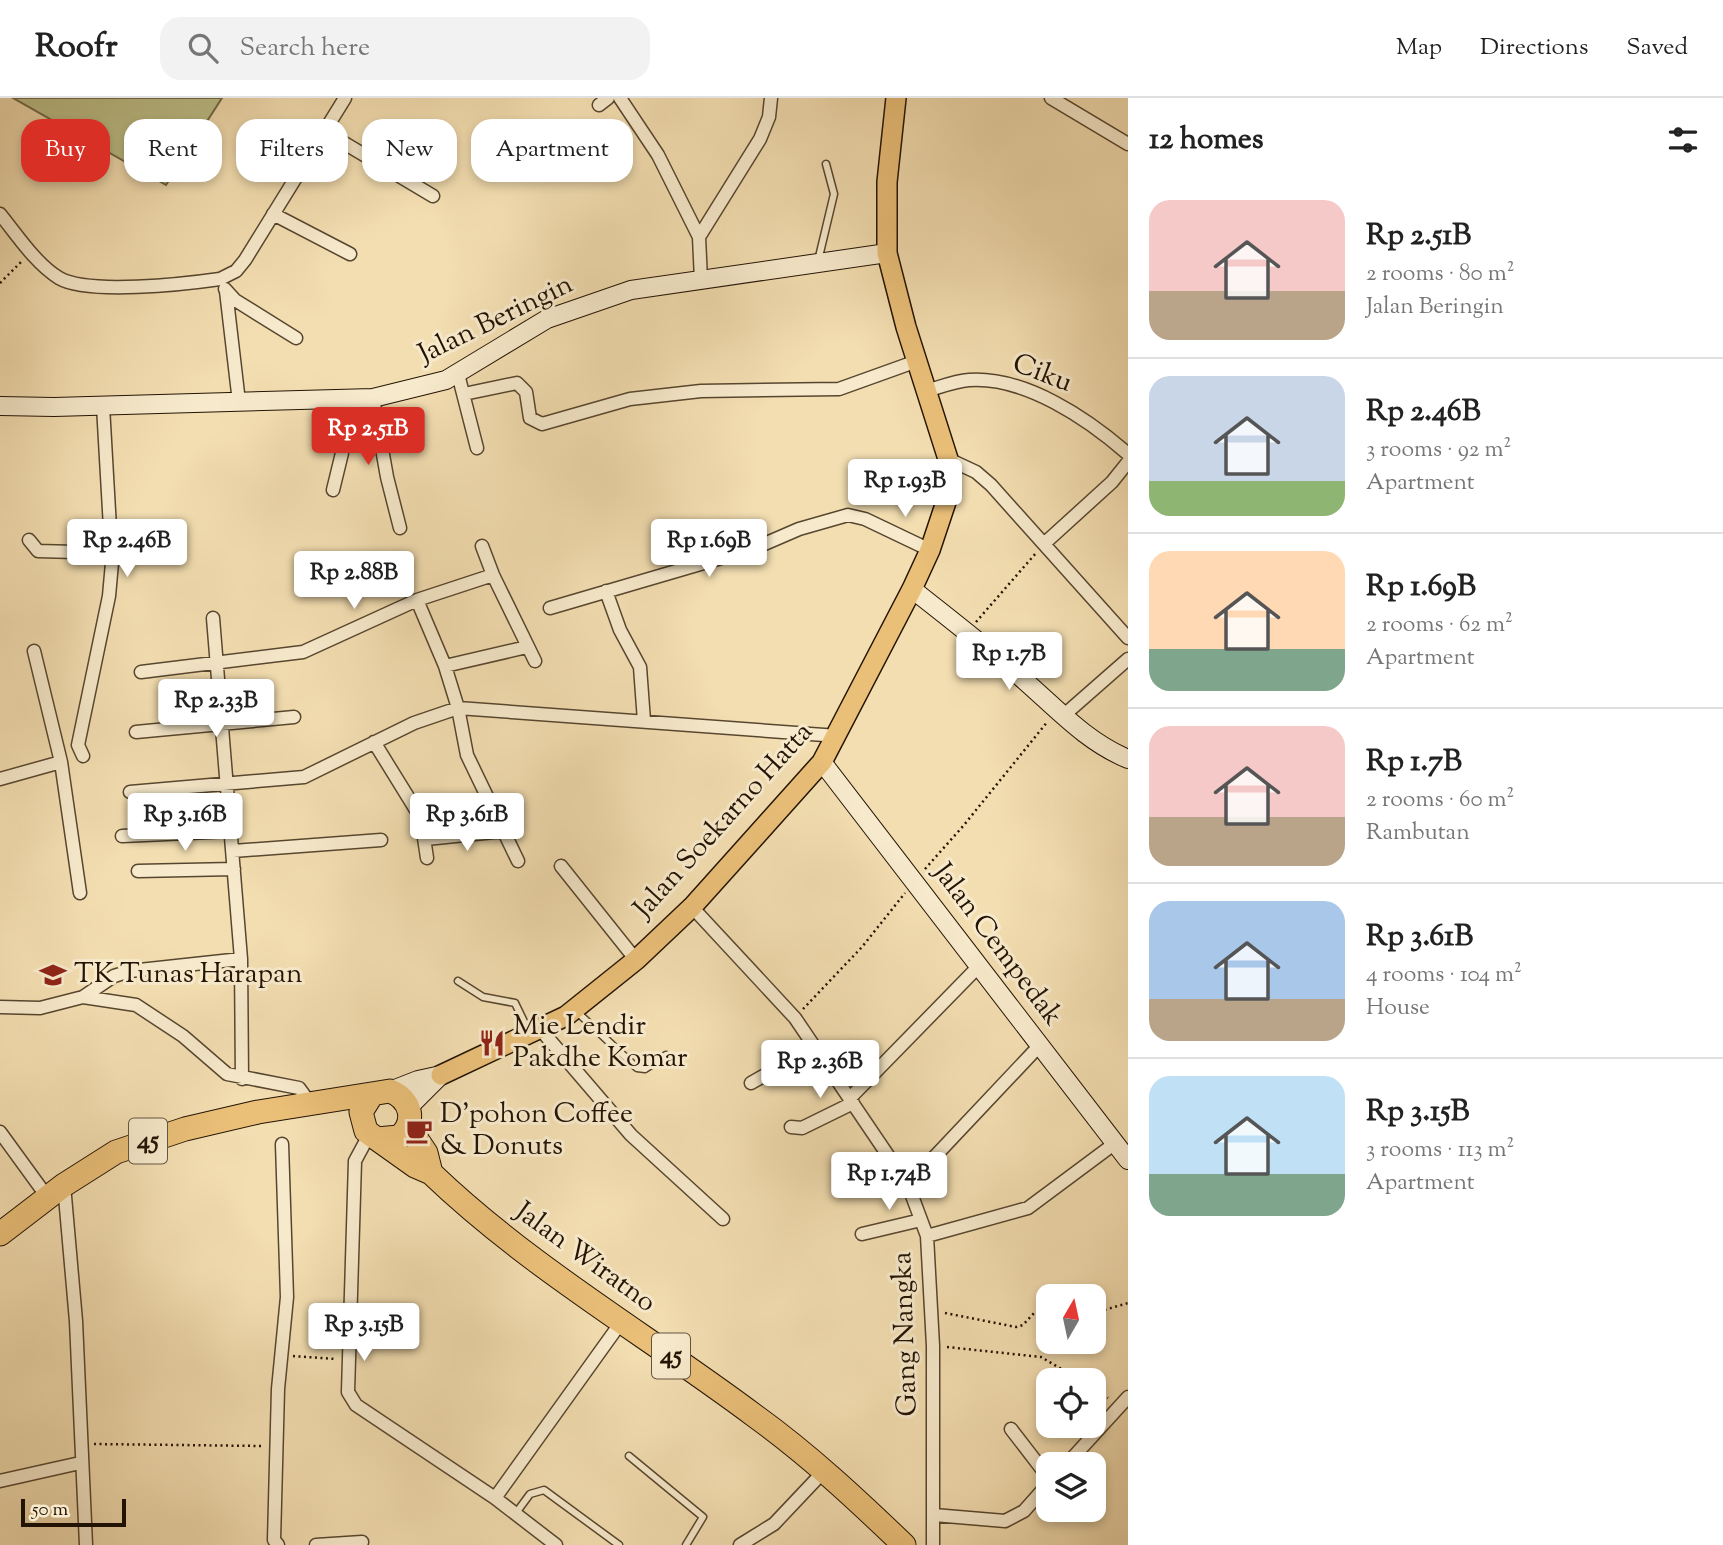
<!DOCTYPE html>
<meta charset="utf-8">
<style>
:root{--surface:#fff;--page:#f2f2f2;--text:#222;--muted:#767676;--line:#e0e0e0;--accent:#d93025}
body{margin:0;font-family:"Sorts Mill Goudy",serif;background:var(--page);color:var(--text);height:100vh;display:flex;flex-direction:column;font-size:26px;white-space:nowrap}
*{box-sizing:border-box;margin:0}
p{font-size:23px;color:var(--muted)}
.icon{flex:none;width:38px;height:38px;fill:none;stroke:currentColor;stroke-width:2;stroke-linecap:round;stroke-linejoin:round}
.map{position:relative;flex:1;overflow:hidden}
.drawer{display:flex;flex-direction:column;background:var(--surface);width:595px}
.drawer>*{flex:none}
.banner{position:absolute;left:21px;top:21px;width:665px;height:63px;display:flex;gap:14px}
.needle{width:46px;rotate:9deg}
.buttons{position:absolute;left:1036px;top:1186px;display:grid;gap:14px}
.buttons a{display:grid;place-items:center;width:70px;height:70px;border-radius:14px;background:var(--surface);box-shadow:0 4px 10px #0003;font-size:35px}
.scale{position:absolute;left:21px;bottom:18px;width:105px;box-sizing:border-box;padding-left:7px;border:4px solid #231304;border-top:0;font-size:19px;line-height:24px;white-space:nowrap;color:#231304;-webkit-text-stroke:5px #f7eacc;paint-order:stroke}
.price{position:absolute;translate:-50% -60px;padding:0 16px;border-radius:7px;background:#fff;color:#222;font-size:23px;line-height:46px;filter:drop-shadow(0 2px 4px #0008)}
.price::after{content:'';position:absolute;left:50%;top:42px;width:21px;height:16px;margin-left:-10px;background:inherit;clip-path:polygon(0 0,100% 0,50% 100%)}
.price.selected{background:var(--accent);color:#fff}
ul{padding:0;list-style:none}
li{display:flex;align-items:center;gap:21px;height:175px;padding:0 21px}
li+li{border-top:2px solid var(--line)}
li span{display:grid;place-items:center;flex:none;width:196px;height:140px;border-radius:21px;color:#555}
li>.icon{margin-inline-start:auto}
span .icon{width:84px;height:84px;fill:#fffc;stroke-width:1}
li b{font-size:30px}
h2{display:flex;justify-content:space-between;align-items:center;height:84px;padding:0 21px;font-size:30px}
.pill{padding:0 24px;border-radius:21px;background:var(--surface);box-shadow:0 4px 10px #0003;font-size:24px;line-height:63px}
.pill.selected{background:var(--accent);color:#fff}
header{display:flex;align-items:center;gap:42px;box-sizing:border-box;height:98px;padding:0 35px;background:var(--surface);border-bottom:2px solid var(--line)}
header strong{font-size:33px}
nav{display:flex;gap:38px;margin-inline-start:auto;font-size:24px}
.search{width:490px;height:63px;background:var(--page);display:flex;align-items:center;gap:18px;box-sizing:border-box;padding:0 24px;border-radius:21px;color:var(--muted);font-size:26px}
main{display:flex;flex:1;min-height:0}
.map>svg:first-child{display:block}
</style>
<header>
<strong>Roofr</strong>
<div class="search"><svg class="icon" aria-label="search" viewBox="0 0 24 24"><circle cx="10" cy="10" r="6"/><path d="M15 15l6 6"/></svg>Search here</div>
<nav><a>Map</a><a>Directions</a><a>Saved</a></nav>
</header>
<main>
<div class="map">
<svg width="1128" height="1447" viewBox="0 0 1128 1447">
<rect width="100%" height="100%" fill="#f3deb1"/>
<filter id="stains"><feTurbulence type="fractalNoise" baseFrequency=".00286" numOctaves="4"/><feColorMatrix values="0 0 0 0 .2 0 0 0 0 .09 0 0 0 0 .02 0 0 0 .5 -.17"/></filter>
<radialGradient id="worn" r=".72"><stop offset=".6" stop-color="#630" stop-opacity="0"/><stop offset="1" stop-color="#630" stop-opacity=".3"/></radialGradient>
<path fill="#bdc18a" stroke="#706a47" stroke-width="2" d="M13,0H222L166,87Z"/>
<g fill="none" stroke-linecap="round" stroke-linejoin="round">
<g stroke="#57462f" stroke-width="9">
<path id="lane" d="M818,163L834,96L826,66
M458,883L483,899L515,905L528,932
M576,913L637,970L645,971L666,957
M629,1358L703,1419L686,1447
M516,1415L530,1396L544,1392L619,1447"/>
</g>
<g stroke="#57462f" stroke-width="15">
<path id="street" d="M620,0L658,57L699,139
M1051,0L1128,46
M599,7L608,0
M324,33L433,98
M0,116C17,137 36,166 59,180C88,197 185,186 220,181L236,173L245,162L345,0
M273,116L350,156
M701,182L699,139L760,41L769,19L771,0
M225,191L235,202L296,240
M226,193L239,304
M458,276L477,350
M926,293C940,289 955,283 969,282C1025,278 1088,321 1128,356
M464,296L517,285L526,294L530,320L542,326L630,301L701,293L839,291L917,263
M373,300L387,379L400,430
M948,361L976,374L991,387L1128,540
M333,392L342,355L341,301
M29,442L38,453L112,455
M1046,444L1112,384L1128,364
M482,448L493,477L535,563
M606,493L620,532L640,569L644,623
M417,502L445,568L458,610L467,657L518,763
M550,510L755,450L799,431L848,417L865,421L930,452
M213,520L241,861L242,981
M34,553L61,664L80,795
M445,568L527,549
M141,574L303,554L417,502L493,477
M1063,618L1128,561
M136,634L294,619
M374,644L421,720L427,760
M83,658L78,647L109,498L112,465L103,308
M0,681L61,664
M130,694L304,679L414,625L458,610L838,638
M122,738L232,733
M426,741L504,733
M233,753L381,742
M561,768L636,862
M138,773L234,771
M692,809L795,920L908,1087L927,1138L933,1248V1447
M83,899L114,878L130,873L241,861
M0,909L40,910L83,899L136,907L183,938L227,976L299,990L310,1005
M541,932L631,1037L723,1121
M751,985L815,949
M850,1000L978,869
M791,1029L802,1030L853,1005
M0,1034L48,1100
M369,1037L355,1063L348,1294L356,1307L495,1400L556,1447
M64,1087L76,1223L86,1447
M908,1087L1040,947
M862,1136L921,1122
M927,1138L1028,1110L1114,1046
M1011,1331L1048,1379
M1066,1367L1128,1299
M0,1383L80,1365
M495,1400L622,1223
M934,1417L1005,1423L1024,1413L1048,1386
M278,1447L274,1442L278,1291L287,1199L282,1046
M316,1447L362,1444
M740,1447L774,1426L825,1372"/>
</g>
<g stroke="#231304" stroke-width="20">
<path id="secondary" d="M0,308L54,309L373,300L446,282L547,221L631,192L887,155
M912,491C950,521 989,551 1025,583C1058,612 1087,644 1128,661
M822,664L1128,1062
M390,993L418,982L441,977
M409,1009L441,977"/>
</g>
<g stroke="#231304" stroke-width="22">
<path id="primary" d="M441,977L566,918L636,862L692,809L822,664L912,491L930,452L946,404L948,361L906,229L887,155V84L896,0"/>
</g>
<g stroke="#231304" stroke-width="25">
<path id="highway" d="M408,1028L426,1055L431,1075
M377,1041L415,1068L431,1075C529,1169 647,1237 755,1318C809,1357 856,1401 904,1447
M0,1136L64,1087L116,1054L185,1031L258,1014L390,993C411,1001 417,1024 399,1039L377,1041L366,1033L361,1014L371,998"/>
</g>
<path stroke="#231304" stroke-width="2.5" stroke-dasharray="2 3.5" stroke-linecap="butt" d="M0,185L22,163
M976,524L1036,455
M925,771L964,727L1048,623
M803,911L862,849L905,795
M945,1215L1016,1229L1023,1227L1034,1215L1048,1213
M1094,1215L1128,1205
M947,1249L1041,1259L1082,1283
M293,1258L336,1261
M1094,1290L1108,1300
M94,1346L262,1348"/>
<use href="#lane" stroke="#f7eacc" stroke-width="6"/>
<use href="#street" stroke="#f7eacc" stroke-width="12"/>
<use href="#secondary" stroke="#f7eacc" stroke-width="18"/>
<use href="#primary" stroke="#eabf78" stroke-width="19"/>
<use href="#highway" stroke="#eabf78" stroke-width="23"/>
</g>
<defs>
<g id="school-bare" transform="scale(2.1)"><path d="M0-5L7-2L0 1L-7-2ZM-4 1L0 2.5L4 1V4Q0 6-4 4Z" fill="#8f2418" stroke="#f7eacc" stroke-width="2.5" paint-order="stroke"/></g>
<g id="restaurant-bare" transform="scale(2.1)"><path d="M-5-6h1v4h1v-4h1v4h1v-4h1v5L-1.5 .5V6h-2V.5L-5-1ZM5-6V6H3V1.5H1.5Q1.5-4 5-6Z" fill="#8f2418" stroke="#f7eacc" stroke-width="2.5" paint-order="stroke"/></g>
<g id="cafe-bare" transform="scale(2.1)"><path d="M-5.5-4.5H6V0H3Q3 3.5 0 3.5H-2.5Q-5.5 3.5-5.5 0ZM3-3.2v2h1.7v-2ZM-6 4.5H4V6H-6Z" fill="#8f2418" stroke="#f7eacc" stroke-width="2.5" paint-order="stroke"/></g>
</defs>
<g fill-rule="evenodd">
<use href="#school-bare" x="53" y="877"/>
<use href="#restaurant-bare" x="492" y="945"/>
<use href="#cafe-bare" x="419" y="1033"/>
</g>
<g text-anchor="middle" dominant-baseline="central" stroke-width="6" stroke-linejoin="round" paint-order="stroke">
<g fill="#f7eacc" stroke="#635440" stroke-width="2">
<rect x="129" y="1020.5" width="38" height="45" rx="5"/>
<rect x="652" y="1235.5" width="38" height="45" rx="5"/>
</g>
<g font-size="26" font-weight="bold" fill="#231304">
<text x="148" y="1043">45</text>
<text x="671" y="1258">45</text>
</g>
<g font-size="28" fill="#231304" stroke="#f7eacc">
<text transform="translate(496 222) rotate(-26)">Jalan Beringin</text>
<text transform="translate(1042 276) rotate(21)">Ciku</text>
<text transform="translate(724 723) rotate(-48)">Jalan Soekarno Hatta</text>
<text transform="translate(997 847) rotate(53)">Jalan Cempedak</text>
<text transform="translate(585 1160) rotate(36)">Jalan Wiratno</text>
<text transform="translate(906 1236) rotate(-92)">Gang Nangka</text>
</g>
<g font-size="28" fill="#231304" stroke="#f7eacc" text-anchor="start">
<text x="74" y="877">TK Tunas Harapan</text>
<text x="513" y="929">Mie Lendir<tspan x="513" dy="32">Pakdhe Komar</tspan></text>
<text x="440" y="1017">D'pohon Coffee<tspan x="440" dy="32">&amp; Donuts</tspan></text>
</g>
</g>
<rect width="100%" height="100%" filter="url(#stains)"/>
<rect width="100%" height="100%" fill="url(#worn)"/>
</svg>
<div class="buttons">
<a><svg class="needle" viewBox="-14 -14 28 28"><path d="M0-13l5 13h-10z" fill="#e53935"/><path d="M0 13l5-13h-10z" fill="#767676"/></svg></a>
<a><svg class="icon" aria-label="locate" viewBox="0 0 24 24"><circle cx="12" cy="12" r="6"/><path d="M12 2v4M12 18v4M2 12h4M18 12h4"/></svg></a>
<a><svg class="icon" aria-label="layers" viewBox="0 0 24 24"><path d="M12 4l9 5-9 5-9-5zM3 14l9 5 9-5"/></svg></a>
</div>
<div class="scale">50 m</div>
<b class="price selected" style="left:368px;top:369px">Rp 2.51B</b>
<b class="price" style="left:905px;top:421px">Rp 1.93B</b>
<b class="price" style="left:127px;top:481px">Rp 2.46B</b>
<b class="price" style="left:709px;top:481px">Rp 1.69B</b>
<b class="price" style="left:354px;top:513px">Rp 2.88B</b>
<b class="price" style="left:1009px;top:594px">Rp 1.7B</b>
<b class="price" style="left:216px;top:641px">Rp 2.33B</b>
<b class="price" style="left:185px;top:755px">Rp 3.16B</b>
<b class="price" style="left:467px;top:755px">Rp 3.61B</b>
<b class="price" style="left:820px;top:1002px">Rp 2.36B</b>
<b class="price" style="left:889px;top:1114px">Rp 1.74B</b>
<b class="price" style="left:364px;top:1265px">Rp 3.15B</b>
<div class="banner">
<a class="pill selected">Buy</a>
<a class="pill">Rent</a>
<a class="pill">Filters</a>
<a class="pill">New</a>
<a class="pill">Apartment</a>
</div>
</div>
<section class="drawer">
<h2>12 homes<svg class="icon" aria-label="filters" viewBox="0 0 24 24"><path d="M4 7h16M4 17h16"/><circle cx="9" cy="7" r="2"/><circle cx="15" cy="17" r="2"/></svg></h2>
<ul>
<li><span style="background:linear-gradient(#f6c9c9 65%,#b9a48a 0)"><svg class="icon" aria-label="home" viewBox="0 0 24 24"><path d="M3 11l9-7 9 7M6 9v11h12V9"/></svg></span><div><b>Rp 2.51B</b><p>2 rooms · 80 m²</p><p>Jalan Beringin</p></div></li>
<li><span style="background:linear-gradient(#c9d6e8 75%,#8fb573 0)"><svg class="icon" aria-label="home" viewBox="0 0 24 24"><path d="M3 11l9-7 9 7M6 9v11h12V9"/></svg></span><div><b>Rp 2.46B</b><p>3 rooms · 92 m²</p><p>Apartment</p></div></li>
<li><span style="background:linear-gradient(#ffd9b3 70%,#7fa58c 0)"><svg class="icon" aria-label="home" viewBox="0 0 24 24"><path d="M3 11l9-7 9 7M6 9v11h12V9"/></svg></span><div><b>Rp 1.69B</b><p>2 rooms · 62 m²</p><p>Apartment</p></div></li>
<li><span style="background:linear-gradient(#f6c9c9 65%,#b9a48a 0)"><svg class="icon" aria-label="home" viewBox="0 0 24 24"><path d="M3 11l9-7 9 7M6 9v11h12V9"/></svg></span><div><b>Rp 1.7B</b><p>2 rooms · 60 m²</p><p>Rambutan</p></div></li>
<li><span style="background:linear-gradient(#a9c7e8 70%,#b9a48a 0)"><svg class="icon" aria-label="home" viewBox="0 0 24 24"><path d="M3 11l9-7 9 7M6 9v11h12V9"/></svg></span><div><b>Rp 3.61B</b><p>4 rooms · 104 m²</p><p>House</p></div></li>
<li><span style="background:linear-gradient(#bfe0f5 70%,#7fa58c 0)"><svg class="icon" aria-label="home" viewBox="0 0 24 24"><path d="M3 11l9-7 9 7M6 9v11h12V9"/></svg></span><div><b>Rp 3.15B</b><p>3 rooms · 113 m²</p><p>Apartment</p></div></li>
</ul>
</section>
</main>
